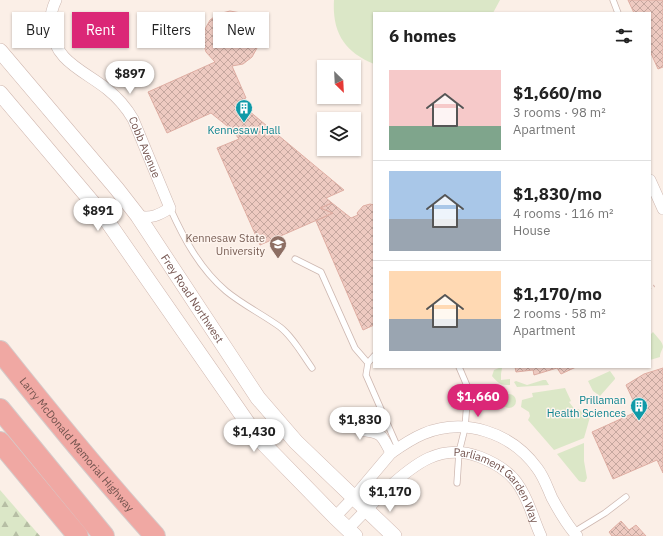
<!DOCTYPE html>
<meta charset="utf-8">
<style>
:root{--surface:#fff;--page:#f6f6f6;--text:#222;--muted:#767676;--line:#e0e0e0;--accent:#db2777}
body{margin:0;font-family:"IBM Plex Sans",sans-serif;background:var(--page);color:var(--text);height:100vh;display:flex;flex-direction:column;font-size:15px;white-space:nowrap}
*{box-sizing:border-box;margin:0}
p{font-size:13px;color:var(--muted)}
.icon{flex:none;width:22px;height:22px;fill:none;stroke:currentColor;stroke-width:2;stroke-linecap:round;stroke-linejoin:round}
.map{position:relative;flex:1;overflow:hidden}
.sheet{position:absolute;left:373px;top:12px;width:278px;height:356px;display:flex;flex-direction:column;background:var(--surface);border-radius:0px;box-shadow:0 1px 3px #0004}
.sheet>*{flex:none}
.hud{position:absolute;left:12px;top:12px;width:301px;height:36px;display:flex;gap:8px}
.needle{width:26px;rotate:156deg}
.fabs{position:absolute;left:317px;top:60px;display:grid;gap:8px}
.fabs a{display:grid;place-items:center;width:44px;height:44px;border-radius:0px;background:var(--surface);box-shadow:0 1px 3px #0004;font-size:20px}
.price{position:absolute;translate:-50% -34px;padding:0 9px;border-radius:14px;background:#fff;color:#222;font-size:13px;line-height:26px;filter:drop-shadow(0 1px 2px #0008)}
.price::after{content:'';position:absolute;left:50%;top:24px;width:12px;height:9px;margin-left:-6px;background:inherit;clip-path:polygon(0 0,100% 0,50% 100%)}
.price.active{background:var(--accent);color:#fff}
ul{padding:0;list-style:none}
li{display:flex;align-items:center;gap:12px;height:100px;padding:0 16px}
li+li{border-top:1px solid var(--line)}
li span{display:grid;place-items:center;flex:none;width:112px;height:80px;border-radius:0px;color:#555}
li>.icon{margin-inline-start:auto}
span .icon{width:48px;height:48px;fill:#fffc;stroke-width:1}
li b{font-size:17px}
h2{display:flex;justify-content:space-between;align-items:center;height:48px;padding:0 16px;font-size:17px}
.chip{padding:0 14px;border-radius:0px;background:var(--surface);box-shadow:0 1px 3px #0004;font-size:14px;line-height:36px}
.chip.active{background:var(--accent);color:#fff}
.map>svg:first-child{display:block}
</style>
<div class="map">
<svg width="663" height="536" viewBox="0 0 663 536">
<defs>
<pattern id="forest-firs" width="22" height="20" patternUnits="userSpaceOnUse"><rect width="22" height="20" fill="#dbe7c7"/><path d="M5 1l3.5 6h-7zM16 11l3.5 6h-7z" fill="#b6bea4"/></pattern>
<pattern id="building-cross-hatch" width="8" height="8" patternUnits="userSpaceOnUse"><rect width="8" height="8" fill="#eecac1"/><path d="M0 0l8 8M0 8l8-8" fill="none" stroke="#c5a79f"/></pattern>
</defs>
<rect width="100%" height="100%" fill="#fbefe7"/>
<path fill="#dbe7c7" d="M334,0H500L493,13H374V64C344,52 332,32 334,0Z
M653,332C656,336 663,342 663,347C662,351 660,352 660,357L650,360V335Z
M499,368H502L501,374V380L510,379V385C500,385 499,384 492,376L494,370Z
M610,371L615,378V379L600,396L593,391L588,381Z
M543,380H546L549,385L517,387L514,382L516,381L527,385Z
M565,388L571,401L569,402L576,411L578,409L590,417L584,438L554,450L528,420L530,416L529,412L521,407L522,400L533,397L532,393Z
M502 401a7 7 0 1 1 14 0a7 7 0 1 1-14 0Z
M584,443V461L587,478L585,482H582L579,481L557,454Z"/>
<path fill="url(#forest-firs)" d="M0,490L40,536H0Z"/>
<path fill="url(#building-cross-hatch)" stroke="#dfaea3" d="M628,0H663V67L658,69L650,51V13H634Z
M230,11L241,13L250,19L256,27L259,39L257,48L252,57L243,64L232,66L246,98L237,101L344,190L326,198L332,203L320,208L333,213L260,245L217,148L239,139L236,135L237,134L211,113L167,133L148,92L215,62L206,52L203,42L204,31L210,20L218,14Z
M332,203L351,218L358,215L357,213L363,206L370,204L374,205V325L363,330L316,221L333,213L320,208Z
M515,367H576L561,374L557,368L534,375L533,370L516,372Z
M663,368V473L657,460L613,479L592,432L636,412V414L639,413L626,385L644,374Z
M621,521L629,530L636,525L646,536H612L609,532Z"/>
<g fill="none" stroke-linecap="round" stroke-linejoin="round">
<g stroke="#ceb8b1" stroke-width="7">
<path id="service" d="M613,0L618,13
M170,208C184,239 200,269 226,291C243,305 262,314 280,327C293,337 302,354 312,368
M295,259L321,272L355,348L368,363
M374,356L368,363L366,375L398,448
M457,483L459,452L465,428L468,388L459,367
M574,532L605,513L626,497"/>
</g>
<g stroke="#ceb8b1" stroke-width="12">
<g id="minor">
<path id="s1" d="M56,0C52,8 50,18 51,27C54,61 83,70 107,89C117,97 126,107 133,119L170,208C159,215 151,219 138,216"/>
<path d="M650,180L663,209"/>
<path d="M347,415L360,430C383,433 381,434 391,453"/>
<path d="M335,517L354,497L391,453C401,446 411,439 423,434C464,417 511,432 537,468C544,477 547,487 552,498C559,511 567,525 577,536"/>
<path id="s2" d="M348,529C360,516 373,503 386,490C414,464 441,442 480,457C495,463 508,470 517,483C529,499 533,519 541,536"/>
</g>
</g>
<g stroke="#d0b7af" stroke-width="16">
<g id="secondary">
<path id="s3" d="M0,51L117,189L138,216L258,398L296,442L394,536"/>
<path d="M0,93L103,215L258,438L335,517L355,536"/>
</g>
</g>
<g stroke="#d5cbca" stroke-width="22">
<g id="motorway">
<path id="s4" d="M0,351C50,414 101,476 155,536"/>
<path d="M0,409L104,536"/>
<path d="M0,442L78,536"/>
</g>
</g>
<path stroke="#d3ada4" stroke-width="2.5" stroke-dasharray="1 3" stroke-linecap="butt" d="M650,288L656,285
M494,368V367"/>
<use href="#service" stroke="#fff" stroke-width="5.5"/>
<use href="#minor" stroke="#fff" stroke-width="11"/>
<use href="#secondary" stroke="#fff" stroke-width="15"/>
<use href="#motorway" stroke="#f0a8a3" stroke-width="20"/>
</g>
<defs>
<g id="building-pin" transform="scale(0.9)"><path d="M0 17L-7.5 6A9.5 9.5 0 1 1 7.5 6Z" fill="#0f9aa8" stroke="#fef4ee"/><path d="M-4-6H4V6H1V3H-1V6H-4ZM-2.5-4.3h1.7v1.8h-1.7ZM.8-4.3h1.7v1.8H.8ZM-2.5-1h1.7V.8h-1.7ZM.8-1h1.7V.8H.8Z" fill="#fff"/></g>
<g id="university-pin" transform="scale(0.9)"><path d="M0 17L-7.5 6A9.5 9.5 0 1 1 7.5 6Z" fill="#8d6e63" stroke="#fef4ee"/><path d="M0-5L7-2L0 1L-7-2ZM-4 1L0 2.5L4 1V4Q0 6-4 4Z" fill="#fff"/></g>
</defs>
<g fill-rule="evenodd">
<use href="#building-pin" x="244" y="108"/>
<use href="#university-pin" x="278" y="244"/>
<use href="#building-pin" x="639" y="406"/>
</g>
<g text-anchor="middle" dominant-baseline="central" stroke-width="3" stroke-linejoin="round" paint-order="stroke">
<g font-size="11" fill="#0d838f" stroke="#fef4ee">
<text x="244" y="130">Kennesaw Hall</text>
<text x="626" y="400" text-anchor="end">Prillaman<tspan x="626" dy="13">Health Sciences</tspan></text>
</g>
<g font-size="11" fill="#73534e" stroke="#fef4ee">
<text stroke="none"><textPath href="#s1" startOffset="185">Cobb Avenue</textPath></text>
<text stroke="none"><textPath href="#s3" startOffset="314">Frey Road Northwest</textPath></text>
<text stroke="none"><textPath href="#s4" startOffset="121">Larry McDonald Memorial Highway</textPath></text>
<text stroke="none"><textPath href="#s2" startOffset="192">Parliament Garden Way</textPath></text>
</g>
<g font-size="11" fill="#785e54" stroke="#fef4ee" text-anchor="end">
<text x="265" y="238">Kennesaw State<tspan x="265" dy="13">University</tspan></text>
</g>
</g>
</svg>
<div class="fabs">
<a><svg class="needle" viewBox="-14 -14 28 28"><path d="M0-13l5 13h-10z" fill="#e53935"/><path d="M0 13l5-13h-10z" fill="#767676"/></svg></a>
<a><svg class="icon" aria-label="layers" viewBox="0 0 24 24"><path d="M12 4l9 5-9 5-9-5zM3 14l9 5 9-5"/></svg></a>
</div>
<b class="price" style="left:130px;top:95px">$897</b>
<b class="price" style="left:98px;top:232px">$891</b>
<b class="price active" style="left:478px;top:418px">$1,660</b>
<b class="price" style="left:360px;top:441px">$1,830</b>
<b class="price" style="left:254px;top:453px">$1,430</b>
<b class="price" style="left:390px;top:513px">$1,170</b>
<div class="hud">
<a class="chip">Buy</a>
<a class="chip active">Rent</a>
<a class="chip">Filters</a>
<a class="chip">New</a>
</div>
<section class="sheet">
<h2>6 homes<svg class="icon" aria-label="filters" viewBox="0 0 24 24"><path d="M4 7h16M4 17h16"/><circle cx="9" cy="7" r="2"/><circle cx="15" cy="17" r="2"/></svg></h2>
<ul>
<li><span style="background:linear-gradient(#f6c9c9 70%,#7fa58c 0)"><svg class="icon" aria-label="home" viewBox="0 0 24 24"><path d="M3 11l9-7 9 7M6 9v11h12V9"/></svg></span><div><b>$1,660/mo</b><p>3 rooms · 98 m²</p><p>Apartment</p></div></li>
<li><span style="background:linear-gradient(#a9c7e8 60%,#9aa5b1 0)"><svg class="icon" aria-label="home" viewBox="0 0 24 24"><path d="M3 11l9-7 9 7M6 9v11h12V9"/></svg></span><div><b>$1,830/mo</b><p>4 rooms · 116 m²</p><p>House</p></div></li>
<li><span style="background:linear-gradient(#ffd9b3 60%,#9aa5b1 0)"><svg class="icon" aria-label="home" viewBox="0 0 24 24"><path d="M3 11l9-7 9 7M6 9v11h12V9"/></svg></span><div><b>$1,170/mo</b><p>2 rooms · 58 m²</p><p>Apartment</p></div></li>
</ul>
</section>
</div>
